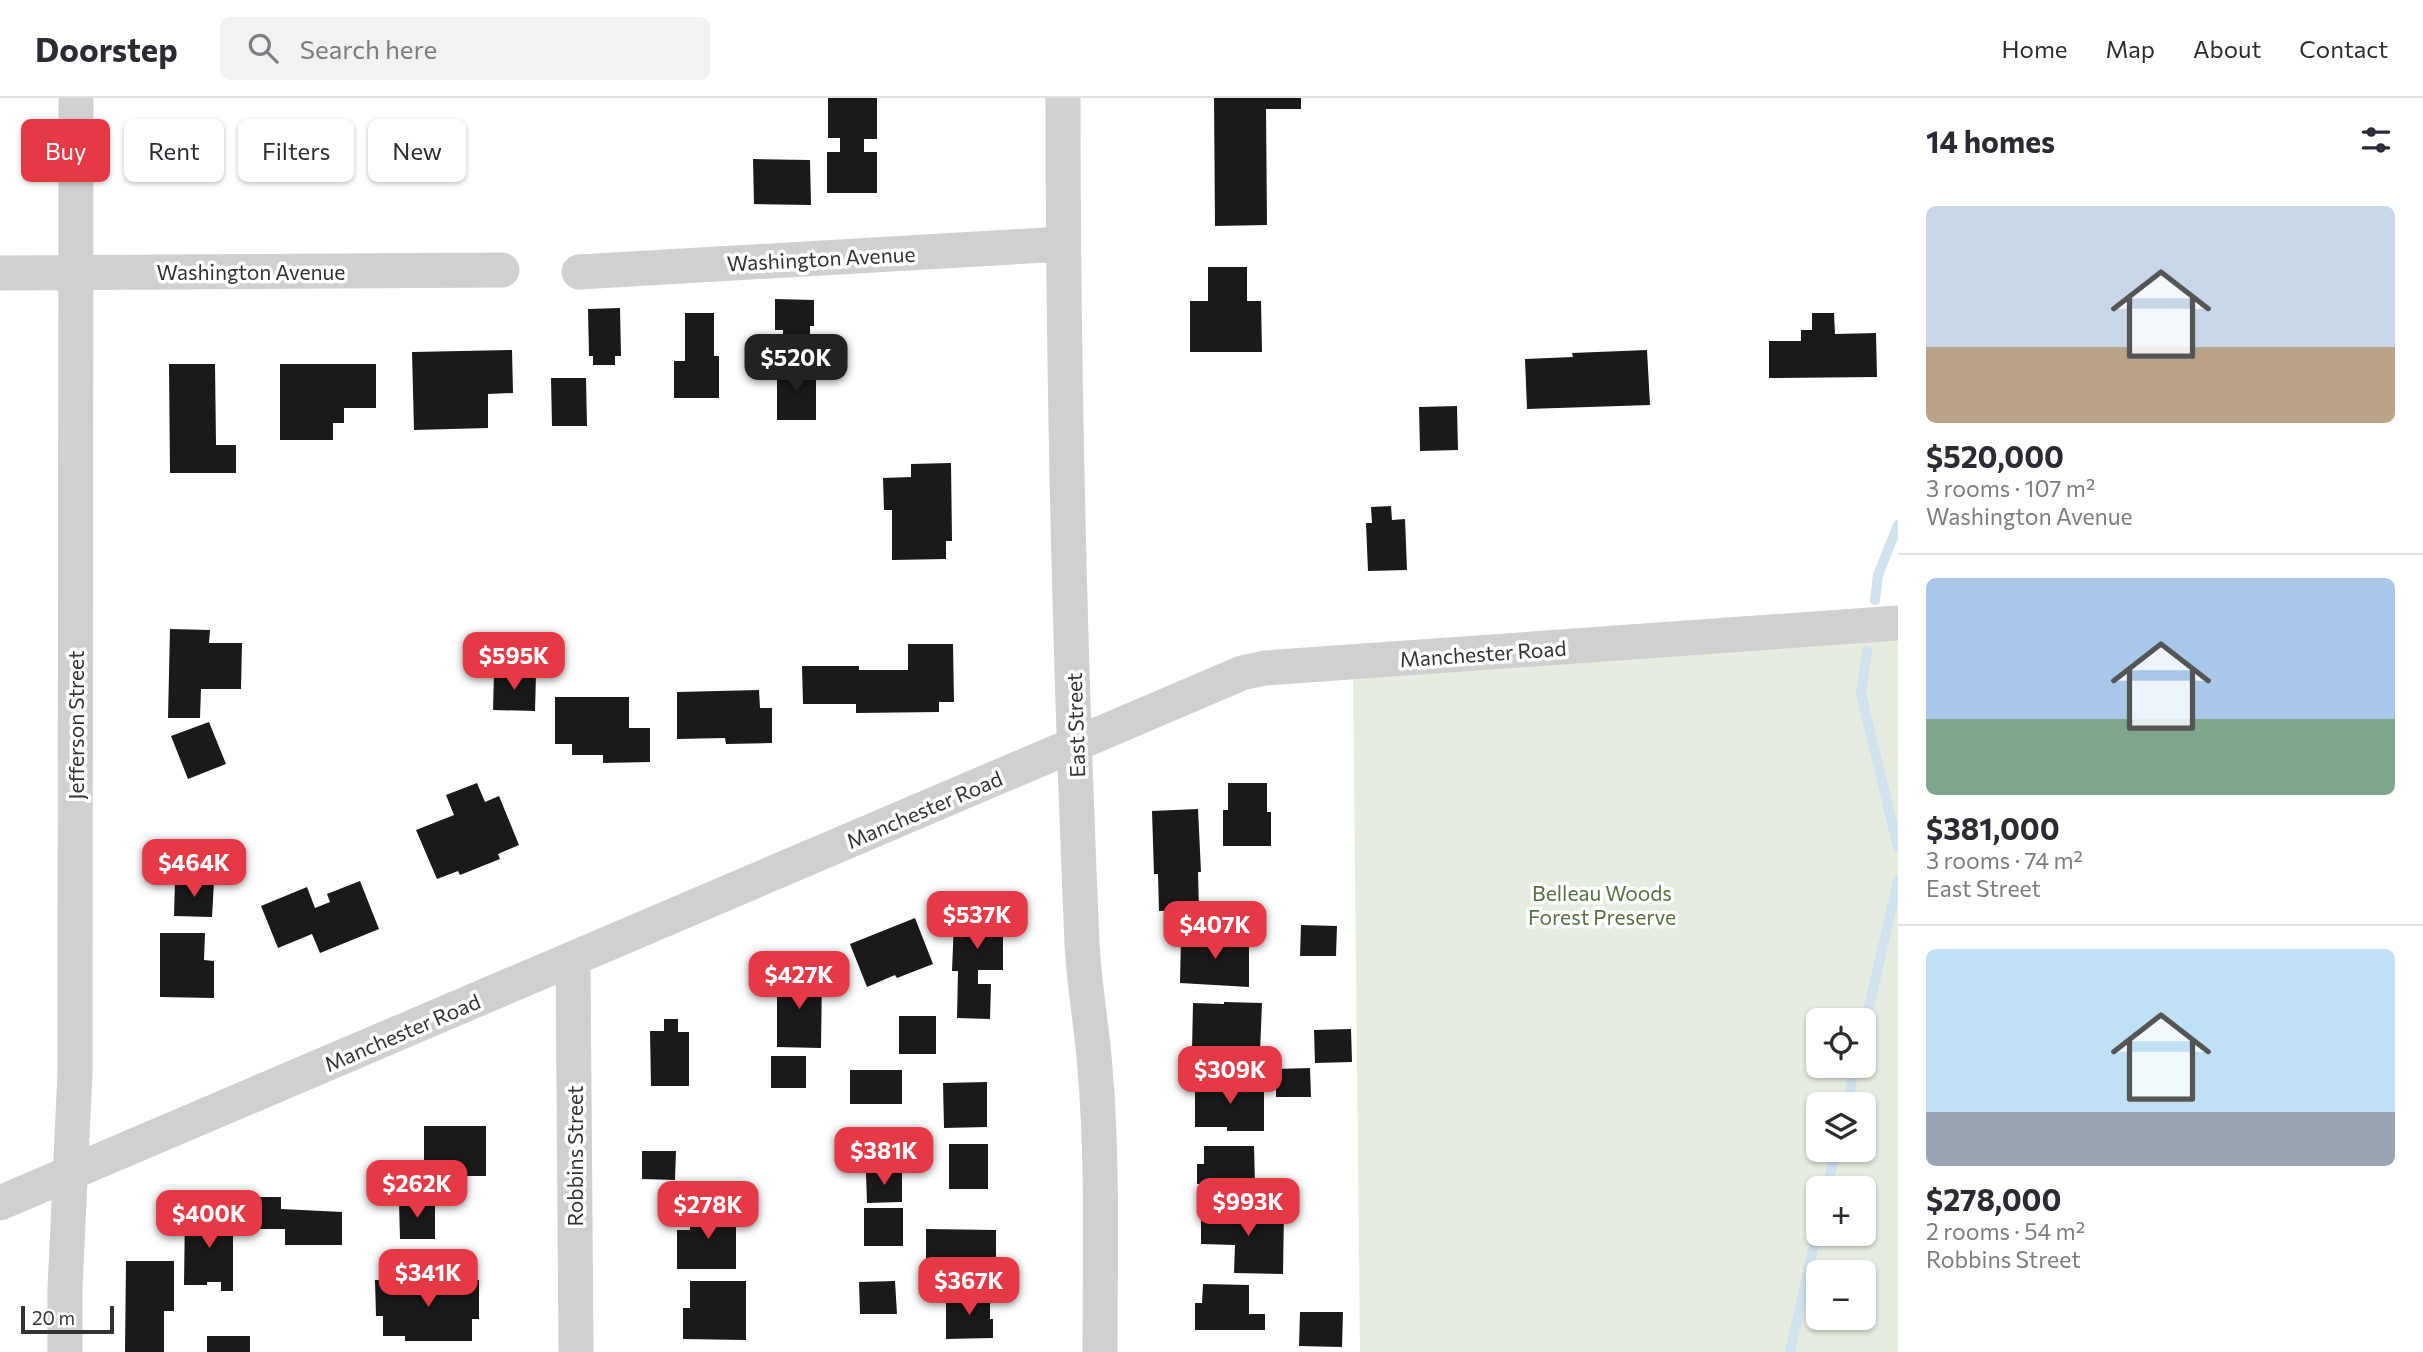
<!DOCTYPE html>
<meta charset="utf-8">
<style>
:root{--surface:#fff;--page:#f2f2f3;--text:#2b2b33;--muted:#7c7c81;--line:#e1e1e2;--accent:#e63946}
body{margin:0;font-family:Commissioner,sans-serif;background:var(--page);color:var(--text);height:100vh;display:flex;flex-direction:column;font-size:26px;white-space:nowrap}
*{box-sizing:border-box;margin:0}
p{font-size:23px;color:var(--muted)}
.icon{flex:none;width:38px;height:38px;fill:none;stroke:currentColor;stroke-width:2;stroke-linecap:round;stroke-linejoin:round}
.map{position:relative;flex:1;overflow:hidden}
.panel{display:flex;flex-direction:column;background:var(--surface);width:525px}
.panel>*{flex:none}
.hud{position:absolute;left:21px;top:21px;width:665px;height:63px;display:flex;gap:14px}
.fabs{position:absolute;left:1806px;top:910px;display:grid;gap:14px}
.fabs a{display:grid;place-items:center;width:70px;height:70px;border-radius:10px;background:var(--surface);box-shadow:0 2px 5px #0004;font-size:35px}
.scale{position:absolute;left:21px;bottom:18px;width:93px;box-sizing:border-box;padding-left:7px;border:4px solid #333;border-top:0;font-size:19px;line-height:24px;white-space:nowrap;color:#333;-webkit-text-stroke:5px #fff;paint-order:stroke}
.price{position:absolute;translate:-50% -60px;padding:0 16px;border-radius:14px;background:var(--accent);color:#fff;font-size:23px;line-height:46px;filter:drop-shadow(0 2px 4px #0008)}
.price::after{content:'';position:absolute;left:50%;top:42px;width:21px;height:16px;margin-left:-10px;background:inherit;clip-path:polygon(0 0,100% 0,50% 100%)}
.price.selected{background:#222;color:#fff}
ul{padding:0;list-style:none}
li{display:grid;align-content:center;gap:14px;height:371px;padding:0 28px}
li+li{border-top:2px solid var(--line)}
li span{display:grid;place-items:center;height:217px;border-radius:10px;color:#555}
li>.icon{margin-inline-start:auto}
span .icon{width:126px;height:126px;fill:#fffc;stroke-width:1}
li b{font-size:30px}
h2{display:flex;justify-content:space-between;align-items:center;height:84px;padding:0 28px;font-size:30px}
.tag{padding:0 24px;border-radius:10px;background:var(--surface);box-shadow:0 2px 5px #0004;font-size:24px;line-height:63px}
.tag.selected{background:var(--accent);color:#fff}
header{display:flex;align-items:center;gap:42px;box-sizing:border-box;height:98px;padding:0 35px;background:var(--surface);border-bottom:2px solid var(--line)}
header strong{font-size:33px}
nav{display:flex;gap:38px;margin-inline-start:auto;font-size:24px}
.search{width:490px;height:63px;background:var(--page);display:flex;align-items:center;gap:18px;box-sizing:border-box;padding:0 24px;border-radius:10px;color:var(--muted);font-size:26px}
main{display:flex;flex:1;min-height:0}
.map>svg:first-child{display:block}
</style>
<header>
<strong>Doorstep</strong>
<div class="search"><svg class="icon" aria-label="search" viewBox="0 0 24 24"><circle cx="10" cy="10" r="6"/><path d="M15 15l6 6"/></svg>Search here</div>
<nav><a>Home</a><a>Map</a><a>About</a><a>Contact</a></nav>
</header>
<main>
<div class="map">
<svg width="1898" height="1254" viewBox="0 0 1898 1254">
<rect width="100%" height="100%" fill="#fff"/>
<path fill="#e6ecdf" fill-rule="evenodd" d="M1898,535V1254H1360L1353,578ZM1818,922H1864V968H1818ZM1818,1006H1864V1052H1818ZM1818,1090H1864V1136H1818ZM1818,1174H1864V1220H1818Z"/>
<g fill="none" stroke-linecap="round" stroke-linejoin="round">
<path stroke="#cfe2ee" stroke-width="10" d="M1875,502L1878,477L1898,427
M1867,553L1861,596L1898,749
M1864,931L1898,782
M1847,1006L1855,968
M1827,1090L1836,1052
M1790,1254L1818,1129"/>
</g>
<path fill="#1a1a1a" d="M828,0H877V41H864V54H877V95H827V54H840V40H828Z
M1214,0H1301V11H1266L1267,127L1215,128Z
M753,61L810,62L811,107L754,106Z
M1208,169H1247V203H1261L1262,254H1190V203H1208Z
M775,201L814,202V228H810V263H783V232H775Z
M620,210L621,258H615V267H593V258H589L588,211Z
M685,215H714V258H719V300H674V263H685Z
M1812,215H1834L1835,236L1876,235L1877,279L1769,280V243H1801V232H1812Z
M512,252L513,295L488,296V330L414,332L412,254Z
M1647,252L1650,307L1527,311L1525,261L1573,259L1572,255Z
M169,266H215L216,347H236V375H170Z
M280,266H376V310H344V325H333V342H280Z
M777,271H816V322H777Z
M551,280H586L587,328H552Z
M1457,308L1458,352L1420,353L1419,309Z
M951,365L952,443H946V461L892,462V412H884L883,380L911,379V366Z
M1391,408L1392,422L1405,421L1407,472L1368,473L1366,425H1372L1371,409Z
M170,531L210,532L209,545H242L241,591H201L200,620H168Z
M908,546H953L954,604H939V614L856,615V606H803L802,568H859V572H908Z
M494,575L536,576L535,613L493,612Z
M759,592L760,610H772V645L726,646L725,640L677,641V594Z
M555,599H629V630H650V664L603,665V657H572V646H555Z
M209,624L226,666L188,681L171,638Z
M477,685L485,704L499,698L519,747L498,756L500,761L460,777L458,773L437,781L416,732L454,717L446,697Z
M1228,685H1267V714H1271V748H1223V712H1228Z
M1198,711L1201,774H1198L1199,812L1159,813L1158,776H1154L1152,713Z
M175,783L214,784L212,819L174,818Z
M360,783L379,831L320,855L312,836L278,850L261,808L307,789L315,810L330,804L327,796Z
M955,798L1003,799V872H978V886H991L990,921L957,920L958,873H952Z
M915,820L933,866L897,880L895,877L867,889L850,846Z
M1301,827L1337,828L1336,858H1300Z
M160,835H205L204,862L214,863V900L160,899Z
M1181,839L1249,840V889L1180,885Z
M777,877L822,878L821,950L777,949Z
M1224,904L1262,905L1260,954L1192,952L1193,905L1224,906Z
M899,918H936V956H899Z
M664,921H678V934H689V988H651L650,933H664Z
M1351,931L1352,964L1315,965L1314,932Z
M771,958H806V990H771Z
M1310,970L1311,999H1276V971Z
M850,972H902V1006H850Z
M987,984V1029L944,1030L943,985Z
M1195,984H1264V1033H1227V1029H1195Z
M424,1028H486V1078H459V1102H438V1079H424Z
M949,1046H988V1091H949Z
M1204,1048H1254L1255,1086H1235V1099H1205V1086H1197V1066H1204Z
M642,1053H676L675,1082L642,1081Z
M902,1074V1104L867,1105L866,1075Z
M253,1099H281V1111L342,1114V1147H285V1131H253Z
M399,1104H435V1141H400Z
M864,1110H903V1148H864Z
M690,1112H736V1171H677V1132H690Z
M1201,1112L1284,1113L1283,1176L1234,1175L1235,1147L1201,1146Z
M185,1115H233V1193H221V1184H207V1187H184Z
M926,1131L996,1132V1172H926Z
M126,1163H174V1213H164V1254H125Z
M375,1182H479V1221H472V1243H405V1238H383V1218H376Z
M690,1183H746V1242L683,1241V1210H690Z
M895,1183L897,1216H860L859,1184Z
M1203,1186L1249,1187V1216H1265V1232H1195V1205H1202Z
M946,1196H990V1221H993V1240L946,1241Z
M1300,1214H1343L1342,1249L1299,1248Z
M207,1238H250V1254H207Z"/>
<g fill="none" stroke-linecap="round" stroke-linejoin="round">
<path stroke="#d0d0d0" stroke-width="35" d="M1063,0C1063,282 1070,564 1082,845C1084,887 1092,929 1095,970C1103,1065 1100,1159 1100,1254
M579,174L1063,146
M0,175L502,172
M573,861L576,1254
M0,1105L1242,575L1265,570L1898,525
M65,1254V1191L75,975L76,0"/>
</g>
<g text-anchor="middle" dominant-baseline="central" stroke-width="7" stroke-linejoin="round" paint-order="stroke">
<g font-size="21" fill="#333" stroke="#fff">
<text transform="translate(821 160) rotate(-3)">Washington Avenue</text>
<text x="251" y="173">Washington Avenue</text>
<text transform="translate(1483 555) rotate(-4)">Manchester Road</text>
<text transform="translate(75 627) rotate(-90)">Jefferson Street</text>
<text transform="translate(1075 627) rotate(-92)">East Street</text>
<text transform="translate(924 711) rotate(-23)">Manchester Road</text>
<text transform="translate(402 934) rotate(-23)">Manchester Road</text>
<text transform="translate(574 1058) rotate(-90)">Robbins Street</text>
</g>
<g font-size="21" fill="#56703f" stroke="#fff">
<text x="1602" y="794">Belleau Woods<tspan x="1602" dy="24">Forest Preserve</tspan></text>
</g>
</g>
</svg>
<div class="fabs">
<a><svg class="icon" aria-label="locate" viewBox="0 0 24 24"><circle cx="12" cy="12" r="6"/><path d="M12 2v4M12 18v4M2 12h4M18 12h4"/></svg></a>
<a><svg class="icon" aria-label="layers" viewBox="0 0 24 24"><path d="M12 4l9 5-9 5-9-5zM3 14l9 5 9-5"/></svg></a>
<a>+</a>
<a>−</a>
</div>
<div class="scale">20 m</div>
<b class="price selected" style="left:796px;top:296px">$520K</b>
<b class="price" style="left:514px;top:594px">$595K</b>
<b class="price" style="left:194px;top:801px">$464K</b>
<b class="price" style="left:977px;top:853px">$537K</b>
<b class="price" style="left:1215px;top:863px">$407K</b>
<b class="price" style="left:799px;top:913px">$427K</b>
<b class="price" style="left:1230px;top:1008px">$309K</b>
<b class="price" style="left:884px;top:1089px">$381K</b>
<b class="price" style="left:417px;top:1122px">$262K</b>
<b class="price" style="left:1248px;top:1140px">$993K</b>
<b class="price" style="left:708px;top:1143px">$278K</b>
<b class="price" style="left:209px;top:1152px">$400K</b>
<b class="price" style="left:428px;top:1211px">$341K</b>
<b class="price" style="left:969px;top:1219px">$367K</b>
<div class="hud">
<a class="tag selected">Buy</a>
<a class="tag">Rent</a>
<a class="tag">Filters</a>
<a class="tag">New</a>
</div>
</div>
<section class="panel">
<h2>14 homes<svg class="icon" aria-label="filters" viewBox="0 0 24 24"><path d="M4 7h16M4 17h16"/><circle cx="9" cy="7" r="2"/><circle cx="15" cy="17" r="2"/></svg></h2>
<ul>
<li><span style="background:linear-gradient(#c9d6e8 65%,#b9a48a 0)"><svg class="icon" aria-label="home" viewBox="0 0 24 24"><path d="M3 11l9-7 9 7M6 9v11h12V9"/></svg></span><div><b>$520,000</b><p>3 rooms · 107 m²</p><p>Washington Avenue</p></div></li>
<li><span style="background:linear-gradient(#a9c7e8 65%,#7fa58c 0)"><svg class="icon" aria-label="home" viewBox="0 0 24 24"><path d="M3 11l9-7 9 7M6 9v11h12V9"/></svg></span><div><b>$381,000</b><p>3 rooms · 74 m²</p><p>East Street</p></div></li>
<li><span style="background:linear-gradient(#bfe0f5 75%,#9aa5b1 0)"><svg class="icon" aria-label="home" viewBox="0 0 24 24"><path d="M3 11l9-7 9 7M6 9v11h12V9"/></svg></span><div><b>$278,000</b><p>2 rooms · 54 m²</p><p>Robbins Street</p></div></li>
</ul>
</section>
</main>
